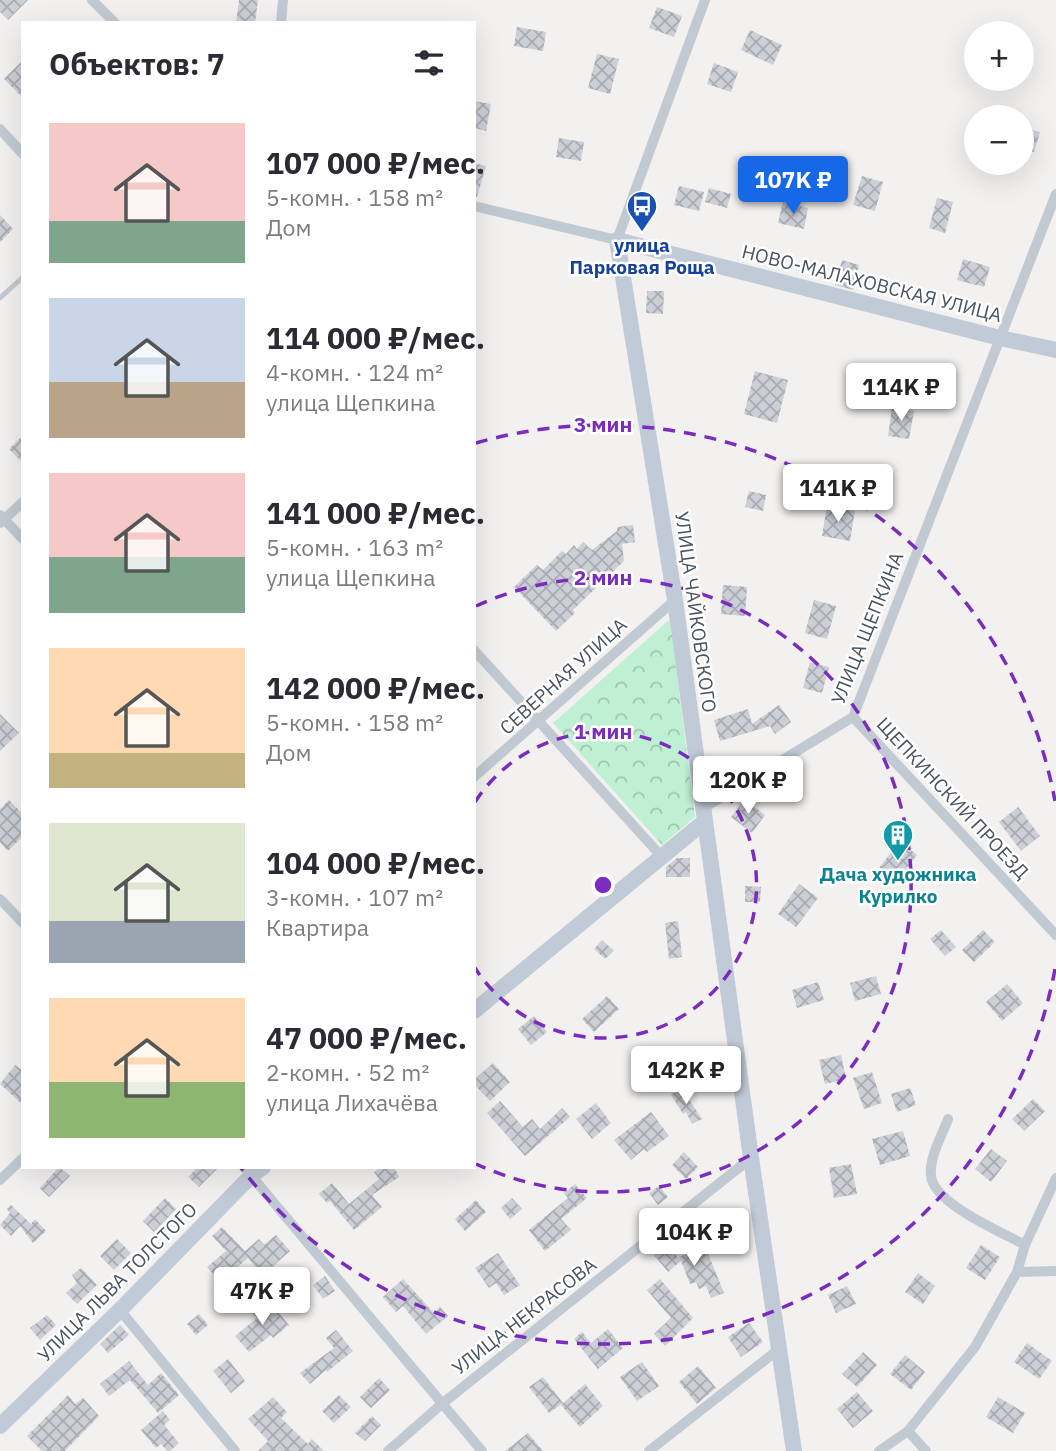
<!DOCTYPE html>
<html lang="ru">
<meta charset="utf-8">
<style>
:root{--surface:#fff;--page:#f7f7f7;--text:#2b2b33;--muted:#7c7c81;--accent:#1668e7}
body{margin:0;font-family:"IBM Plex Sans",sans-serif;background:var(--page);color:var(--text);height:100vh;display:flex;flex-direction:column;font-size:26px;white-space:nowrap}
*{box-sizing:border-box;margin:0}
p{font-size:23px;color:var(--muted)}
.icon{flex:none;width:38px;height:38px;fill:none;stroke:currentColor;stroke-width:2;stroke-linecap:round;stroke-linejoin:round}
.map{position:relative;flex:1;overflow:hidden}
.details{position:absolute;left:21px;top:21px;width:455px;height:1148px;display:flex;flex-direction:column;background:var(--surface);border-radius:0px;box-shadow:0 7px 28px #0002}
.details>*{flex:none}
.tools{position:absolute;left:964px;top:21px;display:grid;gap:14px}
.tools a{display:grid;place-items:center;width:70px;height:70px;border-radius:50%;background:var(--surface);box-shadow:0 7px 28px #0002;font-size:35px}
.price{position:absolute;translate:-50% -60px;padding:0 16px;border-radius:7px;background:#fff;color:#222;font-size:23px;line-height:46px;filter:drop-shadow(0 2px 4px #0008)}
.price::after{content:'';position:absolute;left:50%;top:42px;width:21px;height:16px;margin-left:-10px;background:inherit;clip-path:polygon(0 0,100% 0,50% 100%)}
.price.on{background:var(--accent);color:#fff}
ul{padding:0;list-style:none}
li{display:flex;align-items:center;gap:21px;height:175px;padding:0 28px}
li span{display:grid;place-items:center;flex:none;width:196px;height:140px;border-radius:0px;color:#555}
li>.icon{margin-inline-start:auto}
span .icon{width:84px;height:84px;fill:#fffc;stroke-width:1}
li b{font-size:30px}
h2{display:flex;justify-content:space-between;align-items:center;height:84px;padding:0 28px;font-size:30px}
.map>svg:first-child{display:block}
</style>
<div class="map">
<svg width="1056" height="1451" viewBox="0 0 1056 1451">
<defs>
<pattern id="forest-crowns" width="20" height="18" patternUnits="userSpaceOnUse" patternTransform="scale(1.75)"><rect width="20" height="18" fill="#bff0d4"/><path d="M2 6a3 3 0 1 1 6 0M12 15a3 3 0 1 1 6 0" fill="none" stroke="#9dc5af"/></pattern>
<pattern id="building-cross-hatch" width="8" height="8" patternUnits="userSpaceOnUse" patternTransform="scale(1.75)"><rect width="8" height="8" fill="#cccfd6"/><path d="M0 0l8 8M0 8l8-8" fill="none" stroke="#a8abb1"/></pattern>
</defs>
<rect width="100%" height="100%" fill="#f3f1f0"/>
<path fill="url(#forest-crowns)" d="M670,619L695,817L662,845L553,723Z"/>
<path fill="url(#building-cross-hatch)" d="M0,0H28L8,20L0,12Z
M239,0H258L255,23H236Z
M657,7L682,16L674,37L649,28Z
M517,27L546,32L543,51L514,46Z
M750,30L782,45L773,65L741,50Z
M597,54L619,59L610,94L588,88Z
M23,60V98L4,79Z
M714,63L738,72L731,92L707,84Z
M474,101L491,104L486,131L474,128Z
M1022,127L1040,132L1034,152L1022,149Z
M559,138L584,142L581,161L556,157Z
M474,163L486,166L477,197H474Z
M862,176L883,182L875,211L853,205Z
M679,186L704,192L699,211L674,205Z
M709,188L731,194L727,208L705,202Z
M937,198L953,202L945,233L929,228Z
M783,202L808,208L804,229L778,223Z
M0,215L13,229L0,242Z
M963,259L990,267L984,287L957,280Z
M842,260L859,265L853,290L835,285Z
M647,291H664L663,314L646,313Z
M755,371L788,380L777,423L744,414Z
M892,408L914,411L909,439L888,436Z
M23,435V463L9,449Z
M749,491L766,495L763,511L745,507Z
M827,506L855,511L850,541L822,536Z
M633,525L635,542L622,544L624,561L573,610L575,613L556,631L514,587L537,565L543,570L562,551L566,554L574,545L577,549L583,542L592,550L617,531V527Z
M723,585L747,587L745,616L721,614Z
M814,600L836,606L827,639L805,633Z
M810,662L829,667L822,693L803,688Z
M779,705L791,722L775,734L770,726L720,741L714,720L748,709L752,724Z
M0,714L19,733L0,751Z
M744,799L765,815L752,833L731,817Z
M9,800L23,814V836L8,851L0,843V809Z
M1018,807L1040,836L1021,851L999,822Z
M900,841L917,855L896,882L879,868Z
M677,858H690V877H666V867Z
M799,884L818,898L796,927L778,914Z
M745,886L761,887L760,902H745Z
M678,921L682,957L669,959L665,923Z
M941,930L956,947L945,956L930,939Z
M983,930L995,942L974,962L962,950Z
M602,940L614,951L605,959L594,949Z
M876,976L881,994L855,1001L850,983Z
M818,982L824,1000L797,1008L792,990Z
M1007,984L1023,1003L1002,1021L986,1002Z
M607,996L619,1009L594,1032L582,1019Z
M534,1016L547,1032L531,1045L518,1029Z
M655,1049L666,1062L649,1076L639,1062Z
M841,1055L846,1079L825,1084L819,1060Z
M709,1056L710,1067L693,1070L692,1058Z
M493,1063L510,1082L490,1101L474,1084V1080Z
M15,1065L23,1071V1105L0,1084Z
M872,1072L882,1103L864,1109L853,1078Z
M681,1088L702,1119L692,1124L686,1112L683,1114L671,1095Z
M910,1088L916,1105L897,1112L891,1094Z
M1033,1099L1045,1111L1024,1131L1012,1119Z
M500,1101L523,1127L532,1119L540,1129L562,1108L570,1117L525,1156L487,1113Z
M596,1103L611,1123L592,1139L576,1119Z
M651,1112L669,1136L647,1152L644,1149L631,1160L614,1140Z
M903,1131L910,1156L880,1165L872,1139Z
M991,1149L1007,1161L991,1182L975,1169Z
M684,1152L698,1167L686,1179L672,1165Z
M851,1164L857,1194L834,1198L829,1168Z
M59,1167L70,1176L49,1197L40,1188Z
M198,1167H219L199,1187L188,1177Z
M381,1167H394L399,1177L372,1195L382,1207L354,1230L330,1201L327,1203L319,1194L332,1183L349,1204L379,1179L374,1172Z
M575,1184L587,1198L561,1219L571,1230L545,1251L529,1230L568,1198L564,1193Z
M659,1186L668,1197L658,1205L649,1193Z
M165,1198L176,1209L154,1232L143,1221Z
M512,1198L522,1209L510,1219L501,1208Z
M476,1200L486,1212L465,1231L455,1219Z
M11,1205L31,1224L35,1219L46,1231L33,1243L20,1226L11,1236L0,1225L10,1213L7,1209Z
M222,1227L245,1251L259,1239L264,1245L276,1235L290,1251L271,1268L291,1296L286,1300L277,1290L260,1303L252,1292L267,1280L248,1258L220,1282L207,1267L226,1251L212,1236Z
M117,1239L131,1253L114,1270L100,1256Z
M667,1244L680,1260L679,1257L705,1246L724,1293L711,1298L706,1286L699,1289L696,1282L690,1284L681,1261L668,1272L654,1255Z
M981,1245L1000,1257L985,1280L966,1268Z
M498,1253L520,1285L504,1295L496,1283L489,1288L475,1268Z
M81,1268L97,1285L77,1304L66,1293L77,1283L72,1275Z
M918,1273L935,1286L923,1304L905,1292Z
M325,1276L335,1291L323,1299L313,1285Z
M403,1279L434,1313L440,1307L448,1316L426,1334L403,1306L396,1312L383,1297Z
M660,1279L693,1318L665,1346L654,1334L671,1318L647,1290Z
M847,1286L856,1304L836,1313L828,1295Z
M268,1300L289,1325L273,1338L271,1335L249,1352L235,1336L257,1318L253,1314Z
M199,1314L208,1325L196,1335L187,1324Z
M47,1315L56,1325L40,1340L30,1328Z
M749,1323L763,1342L741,1357L728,1337Z
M120,1325L129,1335L108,1353L100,1344Z
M608,1329L623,1348L598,1369L574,1339L582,1332L591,1343Z
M336,1330L353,1351L327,1372L326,1370L310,1384L300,1373L334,1348L326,1338Z
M1027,1343L1052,1361L1039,1379L1014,1362Z
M863,1352L877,1365L857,1387L842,1374Z
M905,1355L925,1372L911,1390L890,1374Z
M228,1359L245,1381L231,1393L213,1371Z
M129,1361L148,1385L161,1373L179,1395L158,1413L130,1380L109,1396L100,1384Z
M642,1362L659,1386L637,1401L620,1377Z
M698,1366L716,1388L697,1404L679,1382Z
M543,1377L563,1403L549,1413L529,1387Z
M379,1378L390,1390L371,1408L360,1397Z
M585,1384L603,1406L580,1427L561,1405Z
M857,1392L873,1411L853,1428L837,1409Z
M68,1395L75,1404L83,1398L99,1416L65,1451H42L27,1436Z
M339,1395L351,1407L334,1423L322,1411Z
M273,1397L287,1412L281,1418L308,1444L312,1439L324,1451H258L268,1441L248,1419Z
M998,1397L1025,1413L1013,1433L986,1417Z
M163,1411L170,1420L164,1425L179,1443L170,1451H167L161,1444L156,1448L141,1430Z
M372,1416L381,1425L365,1441L355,1433Z
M528,1433L543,1451H505Z"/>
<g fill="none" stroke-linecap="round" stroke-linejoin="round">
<path stroke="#c1cad2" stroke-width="5" d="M0,298L23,277"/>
<path stroke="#c1cad2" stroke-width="10" d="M92,0L115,23
M281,23L283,0
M0,129L23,154
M474,206L617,240L705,0
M0,515L23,539
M0,523L23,502
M474,650L663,858
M853,717L1056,935
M474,777L675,600
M702,809L853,717L1056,194
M0,899L23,923
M948,1119C942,1136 929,1157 931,1176C934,1204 1002,1232 1025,1245
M244,1167L482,1451
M0,1180L23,1158
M1017,1272L1056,1271
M120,1310L235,1451
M908,1431L926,1451
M388,1451L443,1403L751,1158
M649,1451L779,1349
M879,1451L908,1431L975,1347L1017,1272L1025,1245L1056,1178"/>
<path stroke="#c1cbd7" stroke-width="16" d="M474,1011L704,822
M0,1426L120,1310L251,1176L263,1167
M794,1451L751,1158L675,600L617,240L1000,338L1056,350"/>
</g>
<g fill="none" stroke="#7b2cbf" stroke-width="3.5" stroke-dasharray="12 9">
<path d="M475 802A153 153 0 1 1 475 968"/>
<path d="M476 606A307 307 0 1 1 476 1164"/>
<path d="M1055 969A460 460 0 0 1 241 1168M476 443A460 460 0 0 1 1055 801"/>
</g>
<defs>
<g id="bus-pin" transform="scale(1.575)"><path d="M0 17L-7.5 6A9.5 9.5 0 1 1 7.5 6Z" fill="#1a4fb4" stroke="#fff"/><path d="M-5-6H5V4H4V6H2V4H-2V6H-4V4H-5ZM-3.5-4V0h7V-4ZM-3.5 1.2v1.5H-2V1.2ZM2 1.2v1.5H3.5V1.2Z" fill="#fff"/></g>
<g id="building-pin" transform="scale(1.575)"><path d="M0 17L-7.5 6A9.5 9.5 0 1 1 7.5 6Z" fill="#0f9aa8" stroke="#fff"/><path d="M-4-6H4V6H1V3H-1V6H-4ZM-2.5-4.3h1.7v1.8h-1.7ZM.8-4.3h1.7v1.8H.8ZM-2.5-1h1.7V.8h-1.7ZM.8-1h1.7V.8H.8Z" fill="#fff"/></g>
</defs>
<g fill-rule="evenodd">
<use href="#bus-pin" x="642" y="206"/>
<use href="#building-pin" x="898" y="835"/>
</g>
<g text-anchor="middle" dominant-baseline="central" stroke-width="5" stroke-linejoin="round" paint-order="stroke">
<g font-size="19" font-weight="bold" fill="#164399" stroke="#fff">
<text x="642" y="245">улица<tspan x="642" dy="22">Парковая Роща</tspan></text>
</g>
<g font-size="19" fill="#48535e" stroke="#fff">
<text transform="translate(872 283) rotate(14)">НОВО-МАЛАХОВСКАЯ УЛИЦА</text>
<text transform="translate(696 612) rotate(82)">УЛИЦА ЧАЙКОВСКОГО</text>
<text transform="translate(867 628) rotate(-68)">УЛИЦА ЩЕПКИНА</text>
<text transform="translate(563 676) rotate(-42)">СЕВЕРНАЯ УЛИЦА</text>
<text transform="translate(953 798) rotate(47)">ЩЕПКИНСКИЙ ПРОЕЗД</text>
<text transform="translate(117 1282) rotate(-45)">УЛИЦА ЛЬВА ТОЛСТОГО</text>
<text transform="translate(524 1316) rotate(-38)">УЛИЦА НЕКРАСОВА</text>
</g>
<g font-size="19" font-weight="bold" fill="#0d838f" stroke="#fff">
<text x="898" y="874">Дача художника<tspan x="898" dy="22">Курилко</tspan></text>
</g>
</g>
<circle cx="603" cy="885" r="10" fill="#7b2cbf" stroke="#fff" stroke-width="3.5"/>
<g font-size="21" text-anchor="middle" font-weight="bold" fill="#7b2cbf" stroke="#fff" stroke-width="5" stroke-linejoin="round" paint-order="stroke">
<text x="603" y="432">3 мин</text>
<text x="603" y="585">2 мин</text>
<text x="603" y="739">1 мин</text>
</g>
</svg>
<div class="tools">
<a>+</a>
<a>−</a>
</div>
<b class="price on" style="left:793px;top:216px">107K ₽</b>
<b class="price" style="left:901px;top:423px">114K ₽</b>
<b class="price" style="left:838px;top:524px">141K ₽</b>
<b class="price" style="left:748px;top:816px">120K ₽</b>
<b class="price" style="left:686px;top:1106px">142K ₽</b>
<b class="price" style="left:694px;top:1268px">104K ₽</b>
<b class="price" style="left:262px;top:1327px">47K ₽</b>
<section class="details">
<h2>Объектов: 7<svg class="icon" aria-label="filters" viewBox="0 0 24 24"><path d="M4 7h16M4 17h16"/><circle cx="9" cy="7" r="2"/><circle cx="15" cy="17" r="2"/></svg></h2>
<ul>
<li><span style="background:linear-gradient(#f6c9c9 70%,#7fa58c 0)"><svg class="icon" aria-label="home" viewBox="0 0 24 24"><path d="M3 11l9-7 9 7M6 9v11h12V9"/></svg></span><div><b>107 000 ₽/мес.</b><p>5-комн. · 158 m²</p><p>Дом</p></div></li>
<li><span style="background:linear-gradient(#c9d6e8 60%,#b9a48a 0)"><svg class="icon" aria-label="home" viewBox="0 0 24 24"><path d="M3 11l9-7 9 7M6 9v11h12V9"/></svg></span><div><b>114 000 ₽/мес.</b><p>4-комн. · 124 m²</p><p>улица Щепкина</p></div></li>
<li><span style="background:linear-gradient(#f6c9c9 60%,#7fa58c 0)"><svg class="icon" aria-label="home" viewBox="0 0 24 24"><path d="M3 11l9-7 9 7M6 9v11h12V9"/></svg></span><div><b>141 000 ₽/мес.</b><p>5-комн. · 163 m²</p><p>улица Щепкина</p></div></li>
<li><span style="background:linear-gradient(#ffd9b3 75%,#c2b280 0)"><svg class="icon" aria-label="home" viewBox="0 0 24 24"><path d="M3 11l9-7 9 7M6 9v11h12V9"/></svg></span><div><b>142 000 ₽/мес.</b><p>5-комн. · 158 m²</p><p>Дом</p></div></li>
<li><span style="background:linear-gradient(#dfe7d0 70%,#9aa5b1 0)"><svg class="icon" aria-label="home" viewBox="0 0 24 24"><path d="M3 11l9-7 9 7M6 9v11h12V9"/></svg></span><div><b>104 000 ₽/мес.</b><p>3-комн. · 107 m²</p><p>Квартира</p></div></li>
<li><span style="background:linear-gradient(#ffd9b3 60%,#8fb573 0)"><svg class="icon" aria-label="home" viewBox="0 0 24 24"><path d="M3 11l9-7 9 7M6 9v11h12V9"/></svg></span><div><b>47 000 ₽/мес.</b><p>2-комн. · 52 m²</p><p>улица Лихачёва</p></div></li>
</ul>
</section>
</div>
